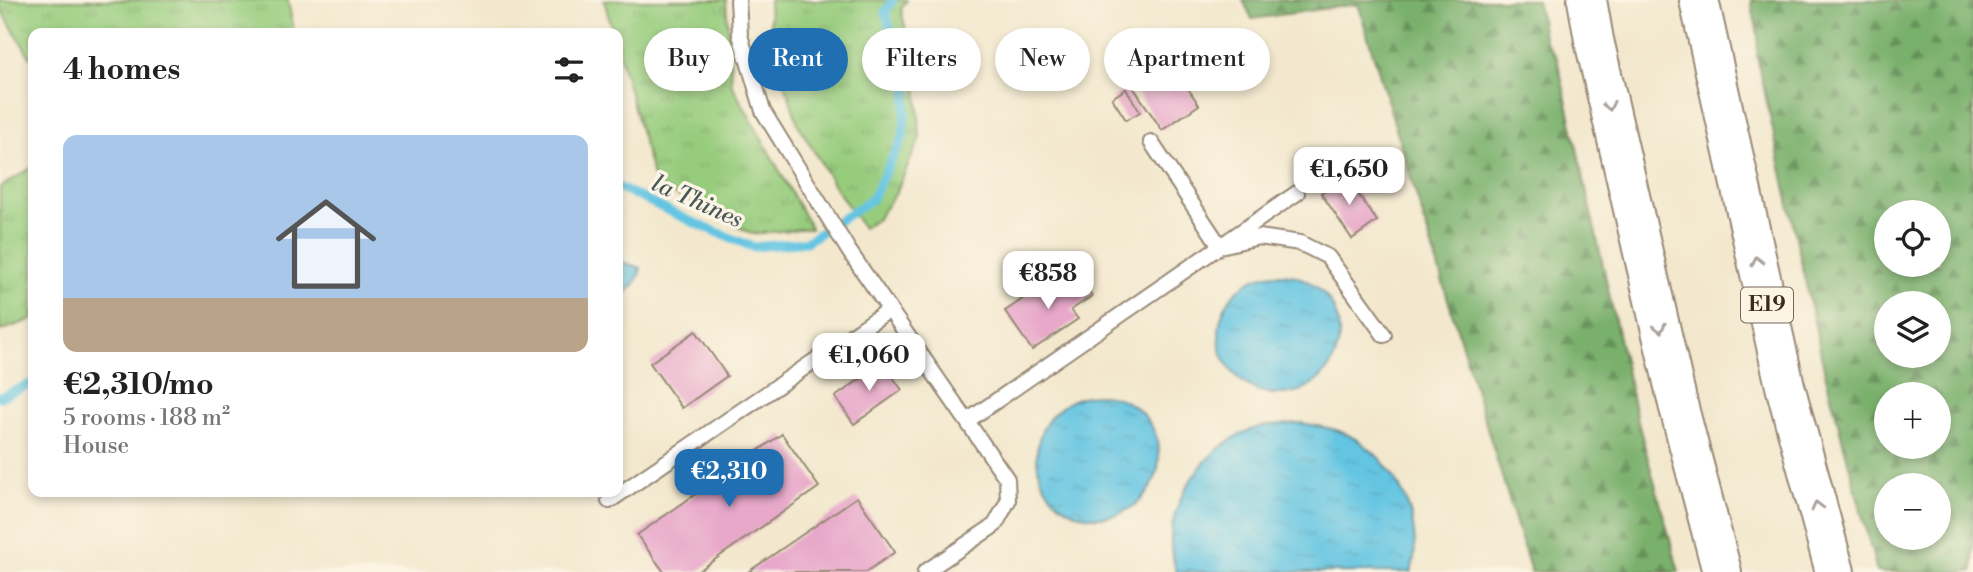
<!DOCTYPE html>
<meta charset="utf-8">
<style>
:root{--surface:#fff;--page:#f6f6f6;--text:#222;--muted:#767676;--line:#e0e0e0;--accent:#1f6fb2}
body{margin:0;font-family:"Libre Bodoni",serif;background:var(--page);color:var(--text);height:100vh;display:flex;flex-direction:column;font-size:26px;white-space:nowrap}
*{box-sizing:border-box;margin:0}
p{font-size:23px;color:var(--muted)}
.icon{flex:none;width:38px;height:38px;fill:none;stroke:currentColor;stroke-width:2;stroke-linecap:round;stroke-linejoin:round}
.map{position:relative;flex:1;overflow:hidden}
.details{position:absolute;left:28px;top:28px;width:595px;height:469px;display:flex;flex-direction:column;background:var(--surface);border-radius:14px;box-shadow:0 4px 10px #0003}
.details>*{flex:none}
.top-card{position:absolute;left:644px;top:28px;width:665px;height:63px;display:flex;gap:14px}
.controls{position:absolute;left:1874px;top:200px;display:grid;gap:14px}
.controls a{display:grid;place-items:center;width:77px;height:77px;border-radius:50%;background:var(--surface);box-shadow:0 4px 10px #0003;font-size:35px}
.price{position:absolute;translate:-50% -60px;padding:0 16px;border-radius:14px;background:#fff;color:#222;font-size:23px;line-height:46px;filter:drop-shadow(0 2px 4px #0008)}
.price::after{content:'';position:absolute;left:50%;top:42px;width:21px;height:16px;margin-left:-10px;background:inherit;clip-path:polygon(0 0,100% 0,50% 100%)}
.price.active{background:var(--accent);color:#fff}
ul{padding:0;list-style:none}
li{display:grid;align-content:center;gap:14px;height:371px;padding:0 35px}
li+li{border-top:2px solid var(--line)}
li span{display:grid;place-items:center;height:217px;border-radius:14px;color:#555}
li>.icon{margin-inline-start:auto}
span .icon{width:126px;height:126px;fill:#fffc;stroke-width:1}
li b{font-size:30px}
h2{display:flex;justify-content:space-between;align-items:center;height:84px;padding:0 35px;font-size:30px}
.tag{padding:0 24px;border-radius:32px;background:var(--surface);box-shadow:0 4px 10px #0003;font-size:24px;line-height:63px}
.tag.active{background:var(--accent);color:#fff}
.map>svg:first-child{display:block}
</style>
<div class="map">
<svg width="1973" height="572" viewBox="0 0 1973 572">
<defs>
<pattern id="grass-tufts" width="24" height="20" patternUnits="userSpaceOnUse" patternTransform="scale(1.75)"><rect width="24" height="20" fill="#97cc7d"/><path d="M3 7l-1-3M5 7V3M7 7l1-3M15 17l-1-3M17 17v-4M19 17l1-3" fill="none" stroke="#83af6c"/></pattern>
<pattern id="forest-firs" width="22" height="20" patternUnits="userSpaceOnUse" patternTransform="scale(1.75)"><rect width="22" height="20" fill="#79b06c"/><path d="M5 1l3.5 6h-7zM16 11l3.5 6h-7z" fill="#648f58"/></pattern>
<pattern id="water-ripples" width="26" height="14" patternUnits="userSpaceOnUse" patternTransform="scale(1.75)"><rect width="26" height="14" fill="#64c5e2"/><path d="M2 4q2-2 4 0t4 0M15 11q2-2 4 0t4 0" fill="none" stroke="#58a9c1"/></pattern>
</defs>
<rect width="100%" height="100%" fill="#fcf5e5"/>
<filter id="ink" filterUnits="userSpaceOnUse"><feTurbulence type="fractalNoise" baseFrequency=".0143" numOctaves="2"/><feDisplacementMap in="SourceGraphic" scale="14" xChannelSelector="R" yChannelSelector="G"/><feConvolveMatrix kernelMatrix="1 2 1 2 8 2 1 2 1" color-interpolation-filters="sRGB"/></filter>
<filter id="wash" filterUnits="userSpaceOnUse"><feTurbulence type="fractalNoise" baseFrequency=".00686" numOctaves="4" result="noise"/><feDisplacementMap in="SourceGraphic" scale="28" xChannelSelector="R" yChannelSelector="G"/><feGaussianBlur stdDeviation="1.57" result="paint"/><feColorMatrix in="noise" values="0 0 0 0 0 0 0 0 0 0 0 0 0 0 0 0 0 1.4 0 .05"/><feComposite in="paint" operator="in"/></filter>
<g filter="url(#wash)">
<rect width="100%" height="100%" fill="#f3e8ce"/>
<path fill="url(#grass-tufts)" stroke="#697b4e" stroke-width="2" d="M0,0H288L294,33H33V62L0,8Z
M604,0H726L732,85L811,228L752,234L655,184L618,50V33H613Z
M769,0H907L901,9L917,80L920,138L896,193L877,219L863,228L835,187L798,124L771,40Z
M33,167V319L0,331V187Z"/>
<path fill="url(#forest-firs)" stroke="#5a6d45" stroke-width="2" fill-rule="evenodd" d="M1243,0H1537L1545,41L1557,58L1636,415L1679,572H1531L1358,4L1252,19Z
M1751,0H1973V572H1877L1825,373L1757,56L1758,35ZM1886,212H1939V264H1886ZM1886,303H1939V355H1886ZM1886,394H1939V446H1886ZM1886,485H1939V537H1886Z"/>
<path fill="url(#water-ripples)" stroke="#507880" stroke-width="2" d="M618,261L641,268C635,292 627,286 618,304Z
M1219 334a60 60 0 1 1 120 0a60 60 0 1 1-120 0Z
M1037 456a61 61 0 1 1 122 0a61 61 0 1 1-122 0Z
M1302,423C1314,426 1327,427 1339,431C1391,450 1427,519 1411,572H1176C1174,563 1172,554 1171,545C1169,494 1214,436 1264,426C1276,424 1290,424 1302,423Z"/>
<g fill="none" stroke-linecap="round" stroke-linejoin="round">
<path stroke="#64c5e2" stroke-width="9" d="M618,187L690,221L753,247L806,242L871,200L903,137L908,85L885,12L893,0
M0,397L33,383"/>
</g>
<g id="blocks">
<path fill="#e8a8ca" d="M1140,47L1147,58L1161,48L1199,105L1162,130L1117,63Z
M1126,89L1140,112L1126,120L1112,98Z
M1339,154L1348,168L1326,183L1317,169Z
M1345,175L1377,221L1352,239L1321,193Z
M1077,274L1092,296L1071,310L1078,319L1032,350L1005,311L1048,282L1054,290Z
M696,331L727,376L682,408L650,363Z
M883,363L902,390L854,424L835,397Z
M782,434L819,487L697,572H664L637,535Z
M857,497L895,552L866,572H748Z"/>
</g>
</g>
<g filter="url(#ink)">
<use href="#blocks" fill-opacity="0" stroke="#978976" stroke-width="2"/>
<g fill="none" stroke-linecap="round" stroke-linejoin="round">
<g stroke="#978976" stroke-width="18">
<path id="service" d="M738,0L740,35L763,111L849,251L1007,479L1008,501L995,525L925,572
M1151,142L1220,246L1259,237L1300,243L1328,257L1384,335
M967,421L1297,193
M609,501L889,310"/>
</g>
<g stroke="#978976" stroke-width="42">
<path id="motorway" d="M1587,0L1594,40L1678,404L1722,572
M1699,0L1785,386L1835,572"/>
</g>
<use href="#service" stroke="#fff" stroke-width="14"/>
<use href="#motorway" stroke="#fff" stroke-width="38"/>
</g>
<defs><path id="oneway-chevron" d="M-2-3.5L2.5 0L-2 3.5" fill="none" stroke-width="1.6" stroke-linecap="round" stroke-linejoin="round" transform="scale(1.75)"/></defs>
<g stroke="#a79f9a">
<use href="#oneway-chevron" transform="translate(1609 106) rotate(77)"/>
<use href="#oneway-chevron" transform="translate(1757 261) rotate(-103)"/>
<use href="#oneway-chevron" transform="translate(1660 328) rotate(77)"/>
<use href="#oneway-chevron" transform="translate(1817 506) rotate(-105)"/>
</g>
</g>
<g text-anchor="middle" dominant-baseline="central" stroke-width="7" stroke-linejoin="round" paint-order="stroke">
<rect fill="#fcf5e5" stroke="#75675a" stroke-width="2" x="1741" y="287.5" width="52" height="35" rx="5"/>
<g font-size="21" font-weight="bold" fill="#3b2a1e">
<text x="1767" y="305">E19</text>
</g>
<g font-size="24" font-style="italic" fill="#475859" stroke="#fcf5e5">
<text transform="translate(697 202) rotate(24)">la Thines</text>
</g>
</g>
</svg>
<div class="controls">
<a><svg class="icon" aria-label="locate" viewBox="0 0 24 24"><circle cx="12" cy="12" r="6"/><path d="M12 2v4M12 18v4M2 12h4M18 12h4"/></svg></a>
<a><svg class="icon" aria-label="layers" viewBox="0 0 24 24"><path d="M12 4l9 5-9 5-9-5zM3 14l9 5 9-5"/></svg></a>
<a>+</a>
<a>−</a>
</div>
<b class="price" style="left:1349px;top:207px">€1,650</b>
<b class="price" style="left:1048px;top:311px">€858</b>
<b class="price" style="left:869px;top:393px">€1,060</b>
<b class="price active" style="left:729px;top:509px">€2,310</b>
<div class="top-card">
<a class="tag">Buy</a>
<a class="tag active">Rent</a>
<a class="tag">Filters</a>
<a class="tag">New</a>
<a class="tag">Apartment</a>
</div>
<section class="details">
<h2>4 homes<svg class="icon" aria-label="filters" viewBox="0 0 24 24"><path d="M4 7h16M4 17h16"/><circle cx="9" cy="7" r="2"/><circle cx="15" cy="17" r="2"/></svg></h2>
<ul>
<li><span style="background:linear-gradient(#a9c7e8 75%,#b9a48a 0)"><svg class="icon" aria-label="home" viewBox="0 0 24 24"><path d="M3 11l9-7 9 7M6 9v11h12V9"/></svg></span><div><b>€2,310/mo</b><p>5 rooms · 188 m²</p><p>House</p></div></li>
</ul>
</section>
</div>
